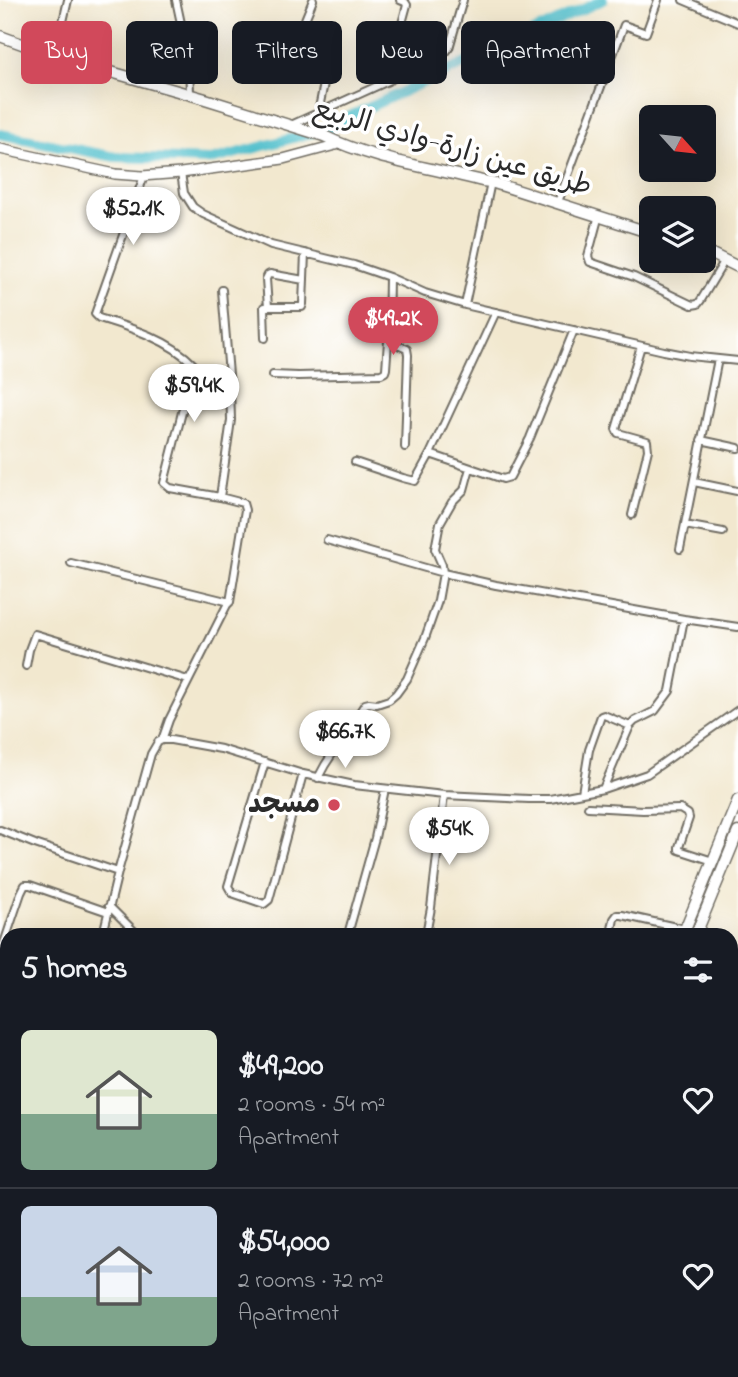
<!DOCTYPE html>
<meta charset="utf-8">
<style>
:root{--surface:#171b24;--page:#242831;--text:#f1f3f6;--muted:#9ea1a6;--line:#363941;--accent:#d1495b}
body{margin:0;font-family:"Indie Flower","Playpen Sans Arabic",sans-serif;background:var(--page);color:var(--text);height:100vh;display:flex;flex-direction:column;font-size:26px;white-space:nowrap}
*{box-sizing:border-box;margin:0}
p{font-size:23px;color:var(--muted)}
.icon{flex:none;width:38px;height:38px;fill:none;stroke:currentColor;stroke-width:2;stroke-linecap:round;stroke-linejoin:round}
.map{position:relative;flex:1;overflow:hidden}
.details{position:absolute;left:0px;top:928px;width:738px;height:450px;display:flex;flex-direction:column;background:var(--surface);border-radius:21px 21px 0 0;box-shadow:0 7px 28px #0002}
.details>*{flex:none}
.top-card{position:absolute;left:21px;top:21px;width:696px;height:63px;display:flex;gap:14px}
.needle{width:46px;rotate:117deg}
.tools{position:absolute;left:639px;top:105px;display:grid;gap:14px}
.tools a{display:grid;place-items:center;width:77px;height:77px;border-radius:10px;background:var(--surface);box-shadow:0 7px 28px #0002;font-size:35px}
.price{position:absolute;translate:-50% -60px;padding:0 16px;border-radius:24px;background:#fff;color:#222;font-size:23px;line-height:46px;filter:drop-shadow(0 2px 4px #0008)}
.price::after{content:'';position:absolute;left:50%;top:42px;width:21px;height:16px;margin-left:-10px;background:inherit;clip-path:polygon(0 0,100% 0,50% 100%)}
.price.current{background:var(--accent);color:#fff}
ul{padding:0;list-style:none}
li{display:flex;align-items:center;gap:21px;height:175px;padding:0 21px}
li+li{border-top:2px solid var(--line)}
li span{display:grid;place-items:center;flex:none;width:196px;height:140px;border-radius:10px;color:#555}
li>.icon{margin-inline-start:auto}
span .icon{width:84px;height:84px;fill:#fffc;stroke-width:1}
li b{font-size:30px}
h2{display:flex;justify-content:space-between;align-items:center;height:84px;padding:0 21px;font-size:30px}
.tag{padding:0 24px;border-radius:10px;background:var(--surface);box-shadow:0 7px 28px #0002;font-size:24px;line-height:63px}
.tag.current{background:var(--accent);color:#fff}
.map>svg:first-child{display:block}
</style>
<div class="map">
<svg width="738" height="1377" viewBox="0 0 738 1377">
<rect width="100%" height="100%" fill="#fff"/>
<filter id="ink" filterUnits="userSpaceOnUse"><feTurbulence type="fractalNoise" baseFrequency=".0143" numOctaves="2"/><feDisplacementMap in="SourceGraphic" scale="14" xChannelSelector="R" yChannelSelector="G"/><feConvolveMatrix kernelMatrix="1 2 1 2 8 2 1 2 1" color-interpolation-filters="sRGB"/></filter>
<filter id="wash" filterUnits="userSpaceOnUse"><feTurbulence type="fractalNoise" baseFrequency=".00686" numOctaves="4" result="noise"/><feDisplacementMap in="SourceGraphic" scale="28" xChannelSelector="R" yChannelSelector="G"/><feGaussianBlur stdDeviation="1.57" result="paint"/><feColorMatrix in="noise" values="0 0 0 0 0 0 0 0 0 0 0 0 0 0 0 0 0 1.4 0 .05"/><feComposite in="paint" operator="in"/></filter>
<g filter="url(#wash)">
<rect width="100%" height="100%" fill="#f2e8cf"/>
<g fill="none" stroke-linecap="round" stroke-linejoin="round">
<path stroke="#53c0cc" stroke-width="10" d="M0,134L115,157L211,160L334,127L350,116L603,0"/>
</g>
</g>
<g filter="url(#ink)">
<g fill="none" stroke-linecap="round" stroke-linejoin="round">
<g stroke="#716d64" stroke-width="10">
<path id="minor" d="M176,0L189,61L190,94
M313,0L304,22L334,34L318,113
M683,0L738,23
M55,56L68,0
M386,82L407,5L405,2L400,0
M291,125L386,82L446,52L449,48L463,0
M181,173L184,193L193,207L203,214L271,245L354,265L389,277L425,293L465,305L664,351L690,356L738,361
M144,176L95,314L99,318C132,328 170,340 194,365L164,483L170,488L220,497
M558,202L624,25L646,33L658,0
M599,215L588,256L590,262L634,277L692,305L698,304L701,300L725,260
M389,277L388,341L407,349L408,355L405,447
M465,305L491,182
M268,307L266,279L268,275L270,274L304,280
M265,338L264,307H302L303,304L305,253
M273,375L298,376L381,374L385,372L386,369L388,341
M701,440L738,448
M430,454L503,479L510,477L530,438L574,330
M355,462L403,478L415,481L430,454L496,312
M694,482L737,491
M632,515L648,450L647,441L618,433L616,429L641,346
M685,525L723,532
M327,540L443,573L496,585L684,619L738,627
M680,549L718,359
M71,563L230,602
M26,666L29,650L35,634L188,680
M162,740L169,720L227,605L230,602L245,510L243,503L220,497L231,420L230,387L222,290
M265,762L228,886L232,893L264,904L269,900L303,774
M318,778L325,765L365,704L369,703L377,704L389,700L396,694L407,679L425,638L438,601L443,573L442,565L435,549L440,523L452,502L464,490L470,468
M603,789L630,726L635,721L655,711L670,691L684,619
M582,793L589,750L601,716L604,715L630,726
M588,807L643,810L680,809L688,814L689,818L679,847V850L713,861
M0,830L35,844L118,872
M109,906L137,934
M103,934L118,872L151,754L158,742L162,740H171L221,749L303,774L354,785L444,795L529,799H550L603,789L647,774L738,710
M348,934L375,838L385,789
M426,934L431,908L444,795
M611,934L614,919L617,915H622L685,929
M0,955L21,893L25,885H30L108,912
M0,1007L7,1009
M732,1027L738,1034
M7,1031V1039
M0,1058H7
M0,1127L7,1128
M732,1194L738,1195
M428,1370L444,1377
M640,1377L644,1370"/>
</g>
<g stroke="#716d64" stroke-width="12">
<path id="secondary" d="M0,149L115,174L142,176L181,173L283,159L339,144"/>
</g>
<g stroke="#716d64" stroke-width="13">
<path id="primary" d="M0,36L55,56L202,98L324,136C373,160 429,167 482,181L491,182L651,233
M704,250L738,267"/>
</g>
<g stroke="#716d64" stroke-width="13">
<path id="trunk" d="M683,934L738,800
M696,934L738,832
M508,1377L510,1370
M521,1377L524,1370"/>
</g>
<use href="#minor" stroke="#fff" stroke-width="6"/>
<use href="#secondary" stroke="#fff" stroke-width="9"/>
<use href="#primary" stroke="#fff" stroke-width="10"/>
<use href="#trunk" stroke="#fff" stroke-width="10"/>
</g>
</g>
<circle fill="#d1495b" stroke="#fff" stroke-width="2.5" cx="334" cy="805" r="7"/>
<g text-anchor="middle" dominant-baseline="central" stroke-width="7" stroke-linejoin="round" paint-order="stroke">
<g font-size="28" fill="#2b2b2b" stroke="#fff">
<text transform="translate(452 149) rotate(16)">طريق عين زارة-وادي الربيع</text>
</g>
<g font-size="28" font-weight="bold" fill="#2b2b2b" stroke="#fff" text-anchor="end">
<text x="320" y="805">مسجد</text>
</g>
</g>
</svg>
<div class="tools">
<a><svg class="needle" viewBox="-14 -14 28 28"><path d="M0-13l5 13h-10z" fill="#e53935"/><path d="M0 13l5-13h-10z" fill="#9ea1a6"/></svg></a>
<a><svg class="icon" aria-label="layers" viewBox="0 0 24 24"><path d="M12 4l9 5-9 5-9-5zM3 14l9 5 9-5"/></svg></a>
</div>
<b class="price" style="left:133px;top:247px">$52.1K</b>
<b class="price current" style="left:393px;top:357px">$49.2K</b>
<b class="price" style="left:194px;top:424px">$59.4K</b>
<b class="price" style="left:345px;top:770px">$66.7K</b>
<b class="price" style="left:449px;top:867px">$54K</b>
<div class="top-card">
<a class="tag current">Buy</a>
<a class="tag">Rent</a>
<a class="tag">Filters</a>
<a class="tag">New</a>
<a class="tag">Apartment</a>
</div>
<section class="details">
<h2>5 homes<svg class="icon" aria-label="filters" viewBox="0 0 24 24"><path d="M4 7h16M4 17h16"/><circle cx="9" cy="7" r="2"/><circle cx="15" cy="17" r="2"/></svg></h2>
<ul>
<li><span style="background:linear-gradient(#dfe7d0 60%,#7fa58c 0)"><svg class="icon" aria-label="home" viewBox="0 0 24 24"><path d="M3 11l9-7 9 7M6 9v11h12V9"/></svg></span><div><b>$49,200</b><p>2 rooms · 54 m²</p><p>Apartment</p></div><svg class="icon" aria-label="heart" viewBox="0 0 24 24"><path d="M12 20l-8-8c-3-5 5-10 8-4 3-6 11-1 8 4z"/></svg></li>
<li><span style="background:linear-gradient(#c9d6e8 65%,#7fa58c 0)"><svg class="icon" aria-label="home" viewBox="0 0 24 24"><path d="M3 11l9-7 9 7M6 9v11h12V9"/></svg></span><div><b>$54,000</b><p>2 rooms · 72 m²</p><p>Apartment</p></div><svg class="icon" aria-label="heart" viewBox="0 0 24 24"><path d="M12 20l-8-8c-3-5 5-10 8-4 3-6 11-1 8 4z"/></svg></li>
</ul>
</section>
</div>
